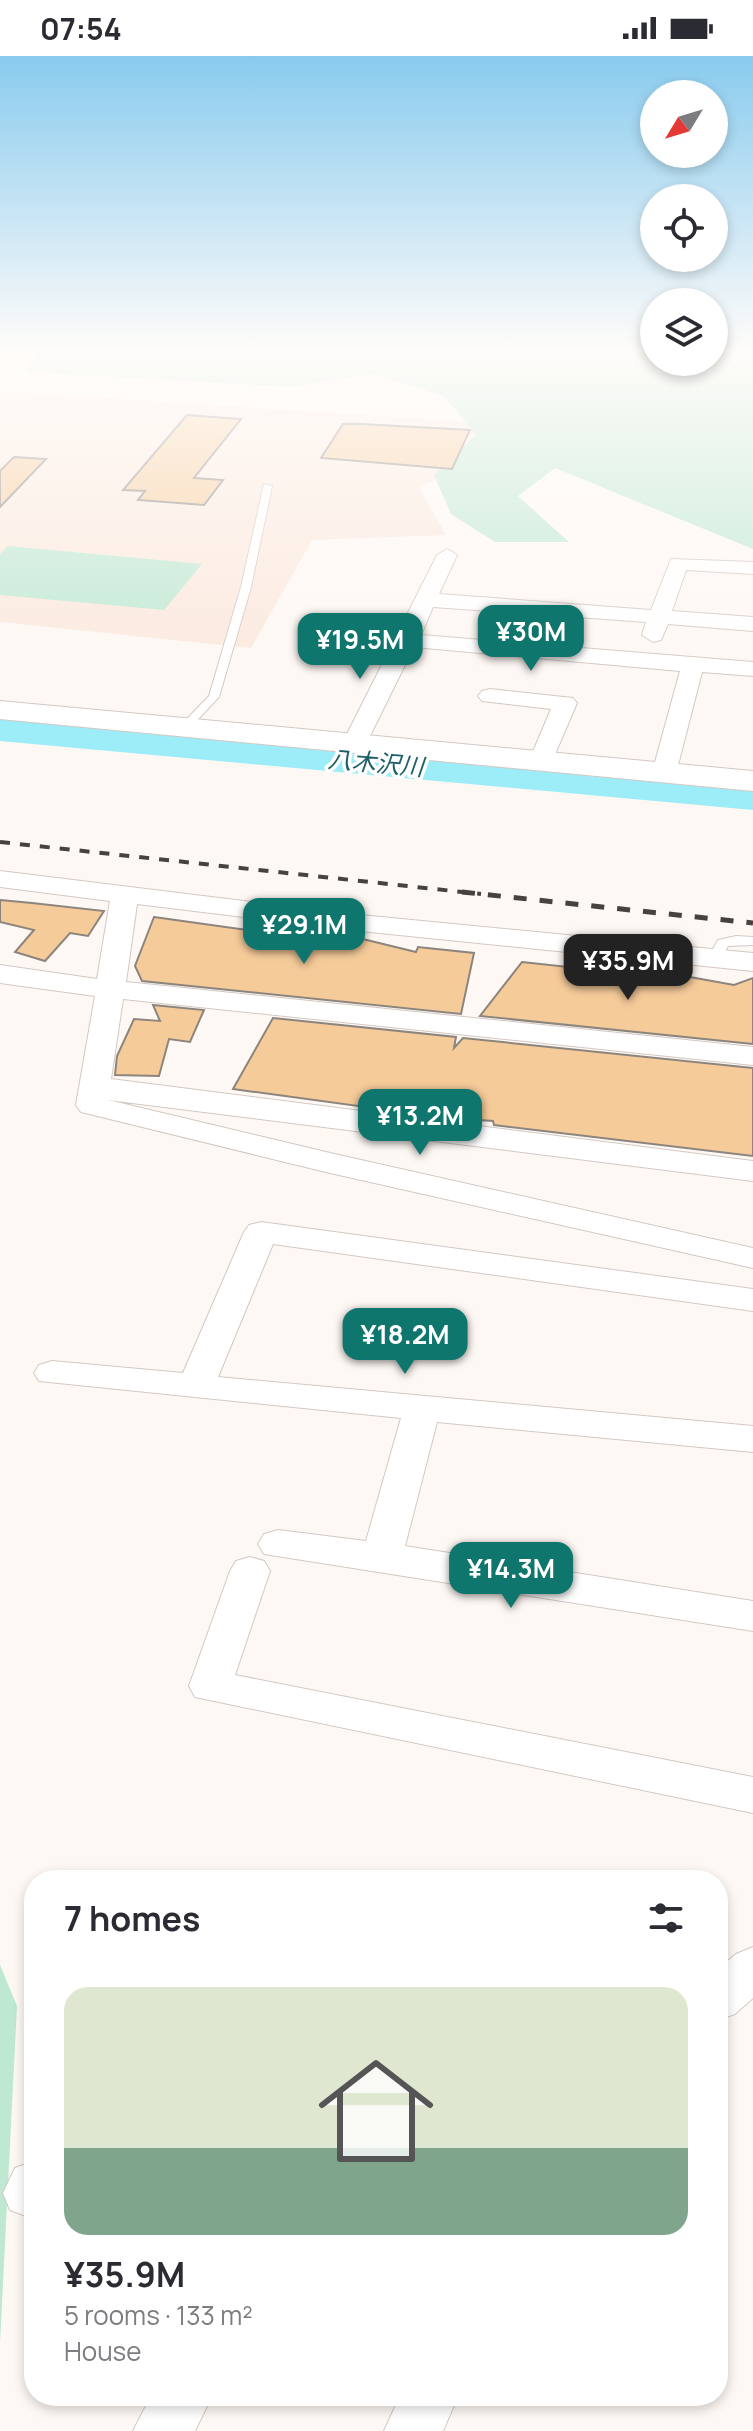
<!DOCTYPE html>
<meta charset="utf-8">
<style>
:root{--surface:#fff;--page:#f2f2f3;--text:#2b2b33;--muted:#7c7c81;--accent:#0f766e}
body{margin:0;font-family:Manrope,"Noto Sans JP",sans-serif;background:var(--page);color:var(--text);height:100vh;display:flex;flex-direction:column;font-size:30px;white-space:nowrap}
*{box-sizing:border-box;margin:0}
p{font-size:26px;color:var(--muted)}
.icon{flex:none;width:44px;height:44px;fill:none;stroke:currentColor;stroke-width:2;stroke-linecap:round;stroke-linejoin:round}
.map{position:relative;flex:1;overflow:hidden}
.details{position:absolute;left:24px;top:1814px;width:704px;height:536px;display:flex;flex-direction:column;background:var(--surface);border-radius:32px;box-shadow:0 4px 12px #0003}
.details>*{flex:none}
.needle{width:52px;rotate:232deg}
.fabs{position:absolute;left:640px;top:24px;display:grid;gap:16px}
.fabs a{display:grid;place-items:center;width:88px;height:88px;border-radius:50%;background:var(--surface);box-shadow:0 4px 12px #0003;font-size:40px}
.price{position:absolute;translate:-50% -68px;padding:0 18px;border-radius:16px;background:var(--accent);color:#fff;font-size:26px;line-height:52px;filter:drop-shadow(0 2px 4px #0008)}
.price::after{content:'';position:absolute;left:50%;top:48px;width:24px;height:18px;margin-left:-12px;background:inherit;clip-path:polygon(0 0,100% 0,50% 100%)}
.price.current{background:#222;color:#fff}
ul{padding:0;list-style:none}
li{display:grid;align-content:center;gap:16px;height:424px;padding:0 40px}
li span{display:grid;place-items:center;height:248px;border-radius:24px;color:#555}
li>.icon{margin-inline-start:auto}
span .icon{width:144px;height:144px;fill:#fffc;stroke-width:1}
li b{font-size:34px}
h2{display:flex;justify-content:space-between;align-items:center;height:96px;padding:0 40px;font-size:34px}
.status{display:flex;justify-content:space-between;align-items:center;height:56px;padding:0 40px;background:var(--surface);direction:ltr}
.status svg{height:22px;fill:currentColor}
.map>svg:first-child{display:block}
</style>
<div class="status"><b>07:54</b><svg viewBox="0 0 49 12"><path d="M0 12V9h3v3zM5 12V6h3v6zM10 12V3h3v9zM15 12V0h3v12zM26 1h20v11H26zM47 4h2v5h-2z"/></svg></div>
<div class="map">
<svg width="753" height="2375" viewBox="0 0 753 2375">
<rect width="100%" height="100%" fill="#fef8f4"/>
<path fill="#fbe9de" d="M0,335L488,367L465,410L419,431L446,479L312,484L251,592L0,566Z"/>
<path fill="#bfe8d3" d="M39,292H654V306H714V292H753V493L555,412L518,440L569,486H495L451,458L434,419L476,379L444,340L372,318L293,331L26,316Z
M8,490L202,508L164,554L0,539V498Z
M0,1909L17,1950L0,2287Z"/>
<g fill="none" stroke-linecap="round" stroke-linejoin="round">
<path fill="#9cedf8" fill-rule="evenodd" d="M0,659L753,728V754L0,685Z"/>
</g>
<path fill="#f6cb9a" stroke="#8c857e" stroke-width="2" d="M187,359L241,363L194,422L223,424L204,449L138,444L145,435L123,434Z
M343,368H361L470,374L452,413L321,402Z
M14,401L46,403L0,451V415Z
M0,844L32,847L104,855L88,880L70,877L45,905L15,896L34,874L0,866Z
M154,861L268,877L267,868H275L326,874L416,896L418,891L474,897L461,958L142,925L135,910Z
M522,906L577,912L579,908L637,918L641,907L665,909L668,917L734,929L753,922V988L480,960Z
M153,949L204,954L190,986L169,983L159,1020L115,1019L117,1000L134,963L160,965Z
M273,962L456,981L454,992L463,982L753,1012V1100L494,1069L493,1065L463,1063L411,1052L409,1057L233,1033Z"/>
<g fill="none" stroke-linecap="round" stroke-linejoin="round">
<g stroke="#d3c8c3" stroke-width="2">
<path id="lane" d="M264,428L272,430L251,531L219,641L188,674H180V670L209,640L241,531Z
M736,880L753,881V889L728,890L720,905H710L708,902L718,884Z"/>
</g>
<g stroke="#d3c8c3" stroke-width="2">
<path id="street" d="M447,493L457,499L439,538L651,554L671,503L753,506V518L686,514L672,555L753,561V575L668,568L661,584L653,586L642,579L646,566L550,559L541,579L533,581L522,574L529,558L433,551L421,579L753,606V620L702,616L676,717L673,722H655L652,717L680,615L414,591L366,688L363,693H345L342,688L437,499Z
M490,633L573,642L577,647L550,710H532L529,705L551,653L482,645L478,640L482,635Z
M0,815L350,858L753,897V915L350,874L137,848L126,926L753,991V1009L123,943L111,1023L753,1105V1125L108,1044L330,1097L753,1192V1212L330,1117L81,1056L76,1049L95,940L0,927V909L97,923L110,845L0,831Z
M261,1166L753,1233V1255L273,1188L218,1321L753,1370V1396L437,1366L405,1490L753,1545V1575L264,1498L258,1488L264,1478L278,1474L366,1485L401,1362L39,1325L34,1317L39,1309L52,1305L183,1317L244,1176L249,1169Z
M250,1501L264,1505L270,1515L235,1619L753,1721V1757L195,1641L189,1630L230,1515L236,1505Z
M753,1891V1942L735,1958L718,1964V1913L736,1898Z
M34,2105V2163L10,2154L3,2137L15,2112Z
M151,2340H212L195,2375H133Z
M400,2340H458L443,2375H384Z"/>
</g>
<g stroke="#d3c8c3" stroke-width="2">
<path id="secondary" d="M0,645L753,715V735L0,663Z"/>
</g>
<use href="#lane" fill="#fff" fill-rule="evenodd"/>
<use href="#street" fill="#fff" fill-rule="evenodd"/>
<use href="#secondary" fill="#fff" fill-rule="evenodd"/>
<path stroke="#45423f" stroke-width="4" stroke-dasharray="10 10" stroke-linecap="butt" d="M0,786L481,838"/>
<path stroke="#45423f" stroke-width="5" stroke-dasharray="13 13" stroke-linecap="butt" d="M462,836L753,867"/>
</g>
<linearGradient id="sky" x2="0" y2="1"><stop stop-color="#89cbee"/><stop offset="0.47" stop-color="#fffcfa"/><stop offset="1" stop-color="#fffcfa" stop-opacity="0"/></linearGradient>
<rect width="753" height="625" fill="url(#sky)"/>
<g text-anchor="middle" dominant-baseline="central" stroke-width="7" stroke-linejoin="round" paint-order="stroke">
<g font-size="24" font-style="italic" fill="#1d6068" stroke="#fff">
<text transform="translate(376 706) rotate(5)">八木沢川</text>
</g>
</g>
</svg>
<div class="fabs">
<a><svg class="needle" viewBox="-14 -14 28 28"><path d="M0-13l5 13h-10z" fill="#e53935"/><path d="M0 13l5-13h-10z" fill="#7c7c81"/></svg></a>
<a><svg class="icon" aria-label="locate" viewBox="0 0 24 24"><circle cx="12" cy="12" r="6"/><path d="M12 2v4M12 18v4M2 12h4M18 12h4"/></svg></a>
<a><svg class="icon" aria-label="layers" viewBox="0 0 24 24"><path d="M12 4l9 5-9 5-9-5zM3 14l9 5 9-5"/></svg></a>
</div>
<b class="price" style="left:531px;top:617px">¥30M</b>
<b class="price" style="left:360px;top:625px">¥19.5M</b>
<b class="price" style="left:304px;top:910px">¥29.1M</b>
<b class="price current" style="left:628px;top:946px">¥35.9M</b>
<b class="price" style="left:420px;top:1101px">¥13.2M</b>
<b class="price" style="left:405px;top:1320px">¥18.2M</b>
<b class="price" style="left:511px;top:1554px">¥14.3M</b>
<section class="details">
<h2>7 homes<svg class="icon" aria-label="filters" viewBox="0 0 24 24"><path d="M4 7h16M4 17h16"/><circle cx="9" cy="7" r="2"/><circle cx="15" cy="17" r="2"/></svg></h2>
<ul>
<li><span style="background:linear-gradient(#dfe7d0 65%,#7fa58c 0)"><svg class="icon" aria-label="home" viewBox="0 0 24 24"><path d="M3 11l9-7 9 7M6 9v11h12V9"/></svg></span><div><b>¥35.9M</b><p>5 rooms · 133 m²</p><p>House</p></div></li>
</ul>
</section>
</div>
